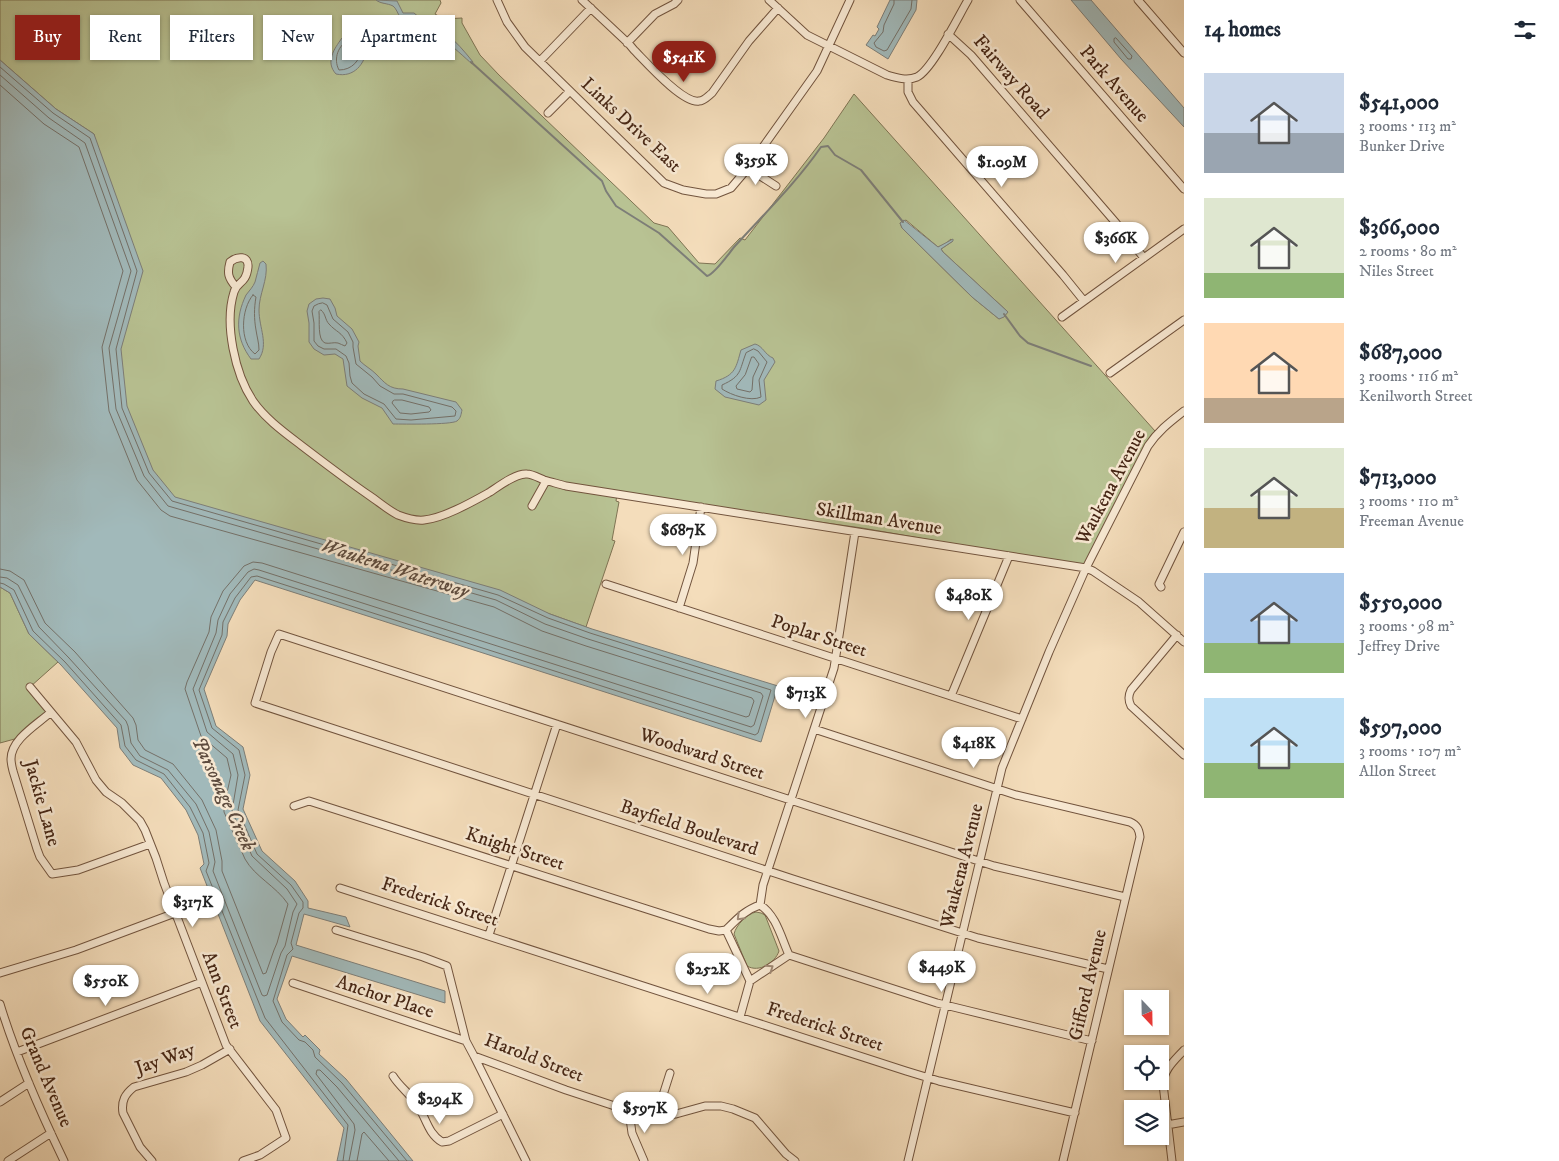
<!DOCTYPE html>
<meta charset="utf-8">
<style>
:root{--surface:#fff;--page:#f6f6f7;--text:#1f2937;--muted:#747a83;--accent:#8f2418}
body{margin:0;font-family:"IM FELL DW Pica",serif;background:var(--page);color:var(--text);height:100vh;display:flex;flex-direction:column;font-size:19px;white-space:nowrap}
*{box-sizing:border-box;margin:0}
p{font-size:16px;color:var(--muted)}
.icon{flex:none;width:28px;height:28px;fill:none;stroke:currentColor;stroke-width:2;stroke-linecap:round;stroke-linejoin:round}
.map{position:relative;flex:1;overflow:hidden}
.sheet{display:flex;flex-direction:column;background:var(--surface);width:375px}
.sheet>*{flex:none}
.top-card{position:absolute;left:15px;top:15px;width:475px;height:45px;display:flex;gap:10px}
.needle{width:32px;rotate:158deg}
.fabs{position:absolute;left:1124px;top:990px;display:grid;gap:10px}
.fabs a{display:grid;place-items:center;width:45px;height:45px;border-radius:0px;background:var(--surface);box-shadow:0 1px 4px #0004;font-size:25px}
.price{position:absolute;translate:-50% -42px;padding:0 11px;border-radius:18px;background:#fff;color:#222;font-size:16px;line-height:32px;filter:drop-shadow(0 1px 2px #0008)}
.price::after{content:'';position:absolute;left:50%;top:30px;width:15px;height:11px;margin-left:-8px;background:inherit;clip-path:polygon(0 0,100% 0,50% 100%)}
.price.active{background:var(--accent);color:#fff}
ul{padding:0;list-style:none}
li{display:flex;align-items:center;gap:15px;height:125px;padding:0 20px}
li span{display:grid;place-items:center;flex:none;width:140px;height:100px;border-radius:0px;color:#555}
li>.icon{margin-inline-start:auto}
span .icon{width:60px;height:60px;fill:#fffc;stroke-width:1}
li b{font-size:21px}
h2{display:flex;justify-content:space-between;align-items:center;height:60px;padding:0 20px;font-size:21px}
.pill{padding:0 18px;border-radius:0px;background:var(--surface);box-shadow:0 1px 4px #0004;font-size:18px;line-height:45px}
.pill.active{background:var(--accent);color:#fff}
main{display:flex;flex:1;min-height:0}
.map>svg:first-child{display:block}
</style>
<main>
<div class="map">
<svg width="1184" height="1161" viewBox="0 0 1184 1161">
<rect width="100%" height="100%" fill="#f4ddbb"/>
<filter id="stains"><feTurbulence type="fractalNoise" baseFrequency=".004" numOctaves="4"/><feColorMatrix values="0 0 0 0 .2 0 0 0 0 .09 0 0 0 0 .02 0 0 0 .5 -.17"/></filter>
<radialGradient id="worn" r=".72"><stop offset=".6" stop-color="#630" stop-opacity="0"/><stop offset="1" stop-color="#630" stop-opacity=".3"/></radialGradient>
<path fill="#b8c293" stroke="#7f7454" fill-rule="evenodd" d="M0,0H440L441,3L435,14L444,19L462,18V23L480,55L499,75L654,223L668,227L699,263L715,264L740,238L745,240L824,138L854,94L1155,431L1086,567L862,528L617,494L616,501L619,502L612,540L615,541L586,627L550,614L173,501L130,456L94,134L56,109L0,60ZM906,220L938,247L945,244L951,239L953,241L941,249L943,252L1008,312L999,319L972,297L902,228L900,223Z
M0,587L10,593L29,634L58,662L30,687L51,712L22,737L0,743Z
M756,912L761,913L765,915L779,951C775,963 759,973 747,966L734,934C736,925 747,914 756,912Z"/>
<path fill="#a1b9ba" stroke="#7d7e78" d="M376,0L397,1L403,13H414C424,22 434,26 445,33C456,41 464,51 473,62L472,64C461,54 418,14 405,19L400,17C398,14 396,8 393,6C387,3 381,4 376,0Z
M890,0H917L916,10L888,59L866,45L873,35L875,36L879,29L877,27Z
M1071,0H1091L1184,108V127L1121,59Z
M350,35C359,37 363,40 367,48C365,64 354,78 336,74C325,62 334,49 342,38Z
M0,60L56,109L94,134L143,271L121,349L127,406L153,470L175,497L500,590L550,614L592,629L778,686L761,742L255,580L240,600L228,624L227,636L204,689L216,726L243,747L250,775L243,809L262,851L295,881L308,901V908L346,917L350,927L304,914L296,945L445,991V1003L292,956L277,999L286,1019L303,1037L305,1035L320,1050L319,1054L346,1079L413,1161H337L344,1128L260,1021L200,868L204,864L198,835L186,810L161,778L133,765L120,748L117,728L61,665L29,634L10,593L0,587Z
M904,220L938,247L953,239V241L941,249L943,252L1008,312L1004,317L999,319L972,297L902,228L900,223Z
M263,261L266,264C268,280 259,294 259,310C259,328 269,344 259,359H251C236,339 235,318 246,295C249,291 253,287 255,282C257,276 258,269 260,263Z
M323,298L330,299L335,308L337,316L352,329L359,342L358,346L360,361C365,366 371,369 376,374C385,383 389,389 403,389L456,402L462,410C461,414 461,418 457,421C451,425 403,424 393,424L382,408L362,398L347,386L343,359L335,354L324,355L314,349L309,342V323L307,311L309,304L316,299Z
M755,344C763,346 765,355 773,358L775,362L764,380L766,400L759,405L725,397L715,389L716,381C736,375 736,367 741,350Z"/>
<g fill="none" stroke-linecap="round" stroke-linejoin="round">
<path stroke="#747068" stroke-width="1" d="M894,0V4L884,25L883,32L874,43L876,47L884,51L887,50L911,9L912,0
M1116,38L1132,56L1131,59H1128L1114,42V39Z
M350,40L355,41L361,48C361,60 352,70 339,70C333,59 338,44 350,40Z
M0,67L53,113L90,138L137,271L116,349L122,408L149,473L172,501L498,595L548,618L590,633L771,690L758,733L755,735L257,576L251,577L235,598L223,622L222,635L199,690L212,728L239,750L245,775L238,810L257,854L291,885L303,902V908L299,913L291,943L293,949L287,955L273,1001L282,1022L299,1040L305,1042L313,1050L315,1057L342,1083L407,1161
M0,75L49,118L85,143L131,271L109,348L116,409L144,476L168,506L496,600L545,624L588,639L761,693L763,696L754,725L751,727L259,570L254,569L248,572L230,594L218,620L216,633L193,689L207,732L233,754L238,775L232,811L252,856L287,889L297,904L293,912L285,946L281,953L267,995L264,996L262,995L213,871L215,862L209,832L196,804L168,770L140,756L131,743L128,726L126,721L69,658L39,627L18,585L7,578L0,577
M0,85L44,124L79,147L123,271L102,347L109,411L137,480L161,510L170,516L494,607L542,631L586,646L752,698L754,701L749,716L746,717L262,563L253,562L244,566L223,591L211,617L209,632L187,682L185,689L201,736L227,758L231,775L224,806V812L245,859C255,877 276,886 288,904L277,943L274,950L266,973L263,974L222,871V861L216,830L202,800L173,764L145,750L138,740L136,725L133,718L75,652L45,623L24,580L10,571L0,569
M253,295L256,297C254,308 254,319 256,330C257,337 259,343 259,350L255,354C239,342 241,309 253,295Z
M323,303L327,305L333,319L348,332L353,342V347L356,364L372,377L380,386L394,394H403L452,407L456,411L455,416L411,420L396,419L384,404L364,394L352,383L350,376L349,363L346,356L336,349H324L318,346L314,341V323L312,311L314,306L318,304Z
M321,310C326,314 325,320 329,324C336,332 342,332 347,343L345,346C343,345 340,344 338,343C334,342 329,344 325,343C317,340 320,320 319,312Z
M754,349L758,351L767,362L759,380L761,397C751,402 731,395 722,389V385C742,376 739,371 746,353Z
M752,357H754L759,364L753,377L752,390L750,392L737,389L736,386L745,375Z
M395,400H402L429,407L431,410L429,412L411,414L400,413L392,403L393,401Z
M0,583L4,584L14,590L33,631L65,662L121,725L125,746L136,760L164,774L190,807L203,833L209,863L206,871L265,1018L348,1125L343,1161
M349,1161L355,1130L354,1124L316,1074L317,1070H320L337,1087L399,1161
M357,1161L362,1134L364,1132L389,1161"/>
<path stroke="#7d7e78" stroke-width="2" d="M471,62L602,181L606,191L616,206L659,233L707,276C715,274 729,253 735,246C765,213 796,183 821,147L828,146L835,155L861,170L903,222
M1004,314L1020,336L1028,343L1091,366"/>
<g stroke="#72543e" stroke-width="9">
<path id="minor" d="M497,0L507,22L525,47L664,183L683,190L706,194H716L731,188L748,168L817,71L850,0
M582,0L629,44L634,50C646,62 683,104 699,101C704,101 708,96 712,93L749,41L778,8
M769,0L807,35L887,75C897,78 907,81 917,77C932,70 958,17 968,0
M1020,0L1184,189
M1138,0L1184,53
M948,34L971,55L1116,223L1144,258
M627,43L655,14L674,4L678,0
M540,61L591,8
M908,79V92L913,102L1063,275L1084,301
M548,113L570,91
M748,168L776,186
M236,287C228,278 227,273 230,262C237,256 249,255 248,267C246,285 237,281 234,292C224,324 235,374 253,401C266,420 288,435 306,449C327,465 348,481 370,496C379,502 388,510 398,515C406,518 415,521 424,520C444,518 472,502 490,492C499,486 516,473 527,474C532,474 539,478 544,480C551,482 559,484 566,486L1086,568L1093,571L1139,602L1184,642
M1062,317L1184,229
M1110,373L1184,320
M532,506L546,481
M606,584L1022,719
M1161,587L1159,584L1184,532
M679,608L693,563L701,507
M1177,635L1131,690C1128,696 1128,700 1131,706L1184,755
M30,687L76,742L96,780L106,792L122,803L140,821L145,830L156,858L164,883L226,1045L276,1110L286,1138L260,1155L243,1161
M951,696L1009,556
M51,712C38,724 11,739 11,759C11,763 12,767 13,771L37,849L40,857L52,874L78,870L150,844
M814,729L1016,795L1130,822C1137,825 1139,829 1140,837L1063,1161
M294,806L309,801L709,929L719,931L726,930
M340,888L906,1071L939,1081L1075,1113
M760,905L763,885L834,668L855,532
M336,930L423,957L447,966L466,1041L474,1056L566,1090L636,1113L662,1115L676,1114L705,1106H721L733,1109L755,1118L786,1154L795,1161
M726,930C737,919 745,910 760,905C776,915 781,937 789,955
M726,930L750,981L740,1017
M489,935L557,724
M789,955L937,1003L1092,1041
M1108,969L978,938L793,879L255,703L271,652L279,634L994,866L1125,897
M0,973L76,950L175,913
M750,981L789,955
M293,983L466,1041
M0,1004C16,1057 40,1111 64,1161
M17,1052L202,982
M474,1056L526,1161
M393,1076C399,1086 409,1093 416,1103C426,1116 427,1133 442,1142L449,1141L503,1114
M0,1102L29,1083
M629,1111L632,1133L644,1161
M657,1114L670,1073
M1167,1125L1184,1122
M8,1161L51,1133
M152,1161L140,1147L123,1113C121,1101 125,1094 134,1087L186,1072L202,1065L230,1049
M908,1161L1002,768L1049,652L1086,568L1148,446C1158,431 1170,422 1184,411
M1172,1161L1163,1084C1164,1069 1174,1061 1184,1050"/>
</g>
<use href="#minor" stroke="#f8e9d3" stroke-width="7"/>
</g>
<defs><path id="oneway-chevron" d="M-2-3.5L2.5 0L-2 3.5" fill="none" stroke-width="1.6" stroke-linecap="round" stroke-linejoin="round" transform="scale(1.25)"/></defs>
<g stroke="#9f8874">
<use href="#oneway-chevron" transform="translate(740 917) rotate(135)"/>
<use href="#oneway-chevron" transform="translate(770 968) rotate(-34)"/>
</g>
<g text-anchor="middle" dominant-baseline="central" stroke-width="5" stroke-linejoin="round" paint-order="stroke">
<g font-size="19" fill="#462615" stroke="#f8e9d3">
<text transform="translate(1011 77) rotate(49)">Fairway Road</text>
<text transform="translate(1114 84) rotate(49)">Park Avenue</text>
<text transform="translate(631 125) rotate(43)">Links Drive East</text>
<text transform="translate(1111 487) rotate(-62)">Waukena Avenue</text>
<text transform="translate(879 519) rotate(9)">Skillman Avenue</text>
<text transform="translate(819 636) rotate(18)">Poplar Street</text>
<text transform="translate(702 754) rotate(18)">Woodward Street</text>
<text transform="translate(42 803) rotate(74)">Jackie Lane</text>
<text transform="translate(689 828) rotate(18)">Bayfield Boulevard</text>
<text transform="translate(515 849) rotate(18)">Knight Street</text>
<text transform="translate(962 866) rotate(-76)">Waukena Avenue</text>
<text transform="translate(440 902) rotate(18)">Frederick Street</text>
<text transform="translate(1088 985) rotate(-77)">Gifford Avenue</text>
<text transform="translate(222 990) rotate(69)">Ann Street</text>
<text transform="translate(385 997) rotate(18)">Anchor Place</text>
<text transform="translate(825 1027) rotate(18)">Frederick Street</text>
<text transform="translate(534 1058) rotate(21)">Harold Street</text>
<text transform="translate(165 1059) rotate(-19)">Jay Way</text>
<text transform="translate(46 1077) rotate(67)">Grand Avenue</text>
</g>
<g font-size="20" font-style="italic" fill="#5d4b3e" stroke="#f8e9d3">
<text transform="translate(395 569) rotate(18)">Waukena Waterway</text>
<text transform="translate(223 794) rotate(65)">Parsonage Creek</text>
</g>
</g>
<rect width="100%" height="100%" filter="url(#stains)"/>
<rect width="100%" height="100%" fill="url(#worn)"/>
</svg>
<div class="fabs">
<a><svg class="needle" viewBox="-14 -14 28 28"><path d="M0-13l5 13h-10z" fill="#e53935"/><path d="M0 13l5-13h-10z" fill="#747a83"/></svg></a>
<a><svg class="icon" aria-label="locate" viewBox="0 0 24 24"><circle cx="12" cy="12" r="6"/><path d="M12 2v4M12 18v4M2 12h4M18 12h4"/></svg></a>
<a><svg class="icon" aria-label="layers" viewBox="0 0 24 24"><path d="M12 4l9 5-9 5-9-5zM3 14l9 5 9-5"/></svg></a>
</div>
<b class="price active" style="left:684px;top:83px">$541K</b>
<b class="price" style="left:756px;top:186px">$359K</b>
<b class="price" style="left:1002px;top:188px">$1.09M</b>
<b class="price" style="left:1116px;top:264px">$366K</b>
<b class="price" style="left:683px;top:556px">$687K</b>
<b class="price" style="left:969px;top:621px">$480K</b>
<b class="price" style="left:806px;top:719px">$713K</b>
<b class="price" style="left:974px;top:769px">$418K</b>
<b class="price" style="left:193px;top:928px">$317K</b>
<b class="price" style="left:942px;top:993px">$449K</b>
<b class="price" style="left:708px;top:995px">$252K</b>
<b class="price" style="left:106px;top:1007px">$550K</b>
<b class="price" style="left:440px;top:1125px">$294K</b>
<b class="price" style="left:645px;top:1134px">$597K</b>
<div class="top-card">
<a class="pill active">Buy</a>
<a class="pill">Rent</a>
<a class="pill">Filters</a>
<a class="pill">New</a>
<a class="pill">Apartment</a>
</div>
</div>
<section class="sheet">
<h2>14 homes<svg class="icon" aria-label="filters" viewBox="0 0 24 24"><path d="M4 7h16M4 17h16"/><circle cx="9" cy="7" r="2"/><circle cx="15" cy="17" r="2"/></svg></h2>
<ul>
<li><span style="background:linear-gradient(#c9d6e8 60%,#9aa5b1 0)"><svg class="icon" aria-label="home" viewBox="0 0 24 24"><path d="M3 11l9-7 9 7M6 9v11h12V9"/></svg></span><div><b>$541,000</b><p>3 rooms · 113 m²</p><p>Bunker Drive</p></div></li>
<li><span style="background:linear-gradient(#dfe7d0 75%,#8fb573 0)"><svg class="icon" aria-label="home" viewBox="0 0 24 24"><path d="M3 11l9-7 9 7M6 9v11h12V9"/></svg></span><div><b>$366,000</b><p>2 rooms · 80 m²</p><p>Niles Street</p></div></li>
<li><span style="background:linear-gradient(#ffd9b3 75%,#b9a48a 0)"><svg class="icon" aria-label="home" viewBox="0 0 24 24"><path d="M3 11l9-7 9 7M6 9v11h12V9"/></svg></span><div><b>$687,000</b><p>3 rooms · 116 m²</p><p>Kenilworth Street</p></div></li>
<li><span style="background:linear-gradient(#dfe7d0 60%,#c2b280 0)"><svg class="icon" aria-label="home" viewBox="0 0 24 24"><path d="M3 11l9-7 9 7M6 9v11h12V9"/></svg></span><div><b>$713,000</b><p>3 rooms · 110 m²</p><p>Freeman Avenue</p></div></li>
<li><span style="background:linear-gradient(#a9c7e8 70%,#8fb573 0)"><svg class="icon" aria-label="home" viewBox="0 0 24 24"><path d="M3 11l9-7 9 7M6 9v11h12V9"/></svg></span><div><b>$550,000</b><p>3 rooms · 98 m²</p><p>Jeffrey Drive</p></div></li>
<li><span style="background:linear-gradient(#bfe0f5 65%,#8fb573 0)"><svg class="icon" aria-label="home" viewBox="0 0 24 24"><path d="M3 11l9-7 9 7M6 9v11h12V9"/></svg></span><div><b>$597,000</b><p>3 rooms · 107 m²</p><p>Allon Street</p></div></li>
</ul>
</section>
</main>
